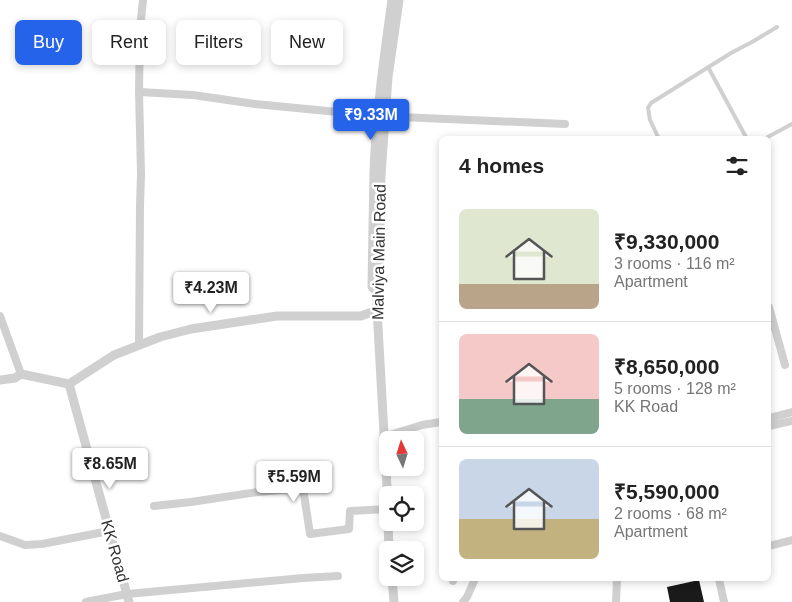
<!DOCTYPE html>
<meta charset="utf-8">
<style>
:root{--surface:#fff;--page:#f6f6f6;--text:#222;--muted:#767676;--line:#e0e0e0;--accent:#2563eb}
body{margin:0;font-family:Helvetica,sans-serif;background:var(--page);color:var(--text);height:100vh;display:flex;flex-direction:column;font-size:19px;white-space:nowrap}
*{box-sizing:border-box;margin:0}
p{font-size:16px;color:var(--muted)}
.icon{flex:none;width:28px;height:28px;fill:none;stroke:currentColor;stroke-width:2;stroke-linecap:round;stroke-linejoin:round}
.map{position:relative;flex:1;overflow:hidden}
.sheet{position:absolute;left:439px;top:136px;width:332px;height:445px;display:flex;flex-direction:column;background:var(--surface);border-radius:8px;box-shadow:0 2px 8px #0003}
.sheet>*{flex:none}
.guide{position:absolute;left:15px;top:20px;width:349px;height:45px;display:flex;gap:10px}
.needle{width:32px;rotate:356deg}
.fabs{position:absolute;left:379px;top:431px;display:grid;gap:10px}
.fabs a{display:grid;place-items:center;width:45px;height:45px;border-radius:8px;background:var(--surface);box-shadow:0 2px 8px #0003;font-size:25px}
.price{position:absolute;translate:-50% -42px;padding:0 11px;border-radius:5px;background:#fff;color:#222;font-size:16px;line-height:32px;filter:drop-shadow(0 1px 2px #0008)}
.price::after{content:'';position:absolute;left:50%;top:30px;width:15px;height:11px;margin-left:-8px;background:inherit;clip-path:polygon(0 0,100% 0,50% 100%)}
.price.on{background:var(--accent);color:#fff}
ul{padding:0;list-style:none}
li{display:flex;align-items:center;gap:15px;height:125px;padding:0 20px}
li+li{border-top:1px solid var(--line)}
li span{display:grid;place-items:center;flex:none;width:140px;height:100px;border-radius:8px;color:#555}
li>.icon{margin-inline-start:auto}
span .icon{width:60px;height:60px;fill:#fffc;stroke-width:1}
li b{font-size:21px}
h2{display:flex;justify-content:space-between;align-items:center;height:60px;padding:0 20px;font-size:21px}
.pill{padding:0 18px;border-radius:8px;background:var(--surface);box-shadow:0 2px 8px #0003;font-size:18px;line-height:45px}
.pill.on{background:var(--accent);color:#fff}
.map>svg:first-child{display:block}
</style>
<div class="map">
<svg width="792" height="602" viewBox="0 0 792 602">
<rect width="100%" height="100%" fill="#fff"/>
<path fill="#1a1a1a" d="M699,580L704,602H670L667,587Z"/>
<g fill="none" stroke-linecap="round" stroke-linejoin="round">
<path stroke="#d0d0d0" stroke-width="4" d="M708,67L747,139
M659,139L650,120L648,108L651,103L731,53L752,42L777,27
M764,139L792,124"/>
<path stroke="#d0d0d0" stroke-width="8" d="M139,92L193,95L255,104L348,113L385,115L400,117L565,124
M769,307L785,365
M0,316L21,374
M139,345L140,206L141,174L139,92L140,29L143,0
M769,418L792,412
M769,426L792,421
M383,437L422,425L441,422
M154,506L191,502L258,492L303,488L310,534L349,529L350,511L388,509
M0,536L25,545L42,544L109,531
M769,546L792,540
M453,579V581
M719,579L724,602
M86,602L127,594L303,578L338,576
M463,602L467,597L475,579
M616,602L617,579"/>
<path stroke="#d0d0d0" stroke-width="9" d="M376,291L372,287C373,248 373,210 374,172C376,114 384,57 392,0
M0,380L15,378L21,374L69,384L114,355L160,337L191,329L277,316H361L377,310
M69,384L129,602
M388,505L376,291L379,286L381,175L388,77L399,0
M388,522L389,550
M392,578L394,602"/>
</g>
<g text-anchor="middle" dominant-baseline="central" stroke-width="5" stroke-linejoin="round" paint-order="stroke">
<g font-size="16" fill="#333" stroke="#fff">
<text transform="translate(379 252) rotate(-89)">Malviya Main Road</text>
<text transform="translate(115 551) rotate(74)">KK Road</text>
</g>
</g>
</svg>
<div class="fabs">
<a><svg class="needle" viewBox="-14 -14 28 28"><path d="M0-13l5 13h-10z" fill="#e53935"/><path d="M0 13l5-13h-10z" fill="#767676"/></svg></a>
<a><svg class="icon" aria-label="locate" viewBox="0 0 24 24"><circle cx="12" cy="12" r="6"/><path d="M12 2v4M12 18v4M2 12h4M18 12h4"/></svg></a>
<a><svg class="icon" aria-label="layers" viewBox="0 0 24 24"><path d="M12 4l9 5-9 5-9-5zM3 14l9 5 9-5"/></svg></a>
</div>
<b class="price on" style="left:371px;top:141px">₹9.33M</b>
<b class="price" style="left:211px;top:314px">₹4.23M</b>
<b class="price" style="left:110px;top:490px">₹8.65M</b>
<b class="price" style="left:294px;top:503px">₹5.59M</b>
<div class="guide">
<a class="pill on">Buy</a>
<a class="pill">Rent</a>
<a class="pill">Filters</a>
<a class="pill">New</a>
</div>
<section class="sheet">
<h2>4 homes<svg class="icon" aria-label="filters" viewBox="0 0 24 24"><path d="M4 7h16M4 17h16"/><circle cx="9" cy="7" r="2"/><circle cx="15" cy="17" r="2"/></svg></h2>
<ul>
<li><span style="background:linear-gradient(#dfe7d0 75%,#b9a48a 0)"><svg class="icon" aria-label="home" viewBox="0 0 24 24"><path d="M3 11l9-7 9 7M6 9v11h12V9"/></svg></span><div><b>₹9,330,000</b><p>3 rooms · 116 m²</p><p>Apartment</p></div></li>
<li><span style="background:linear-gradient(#f6c9c9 65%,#7fa58c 0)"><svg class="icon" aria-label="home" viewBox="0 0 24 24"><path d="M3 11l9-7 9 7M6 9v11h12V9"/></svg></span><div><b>₹8,650,000</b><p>5 rooms · 128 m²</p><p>KK Road</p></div></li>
<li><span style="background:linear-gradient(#c9d6e8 60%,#c2b280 0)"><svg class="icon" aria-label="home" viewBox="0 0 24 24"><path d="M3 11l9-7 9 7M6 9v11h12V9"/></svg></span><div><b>₹5,590,000</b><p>2 rooms · 68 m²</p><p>Apartment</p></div></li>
</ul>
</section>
</div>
